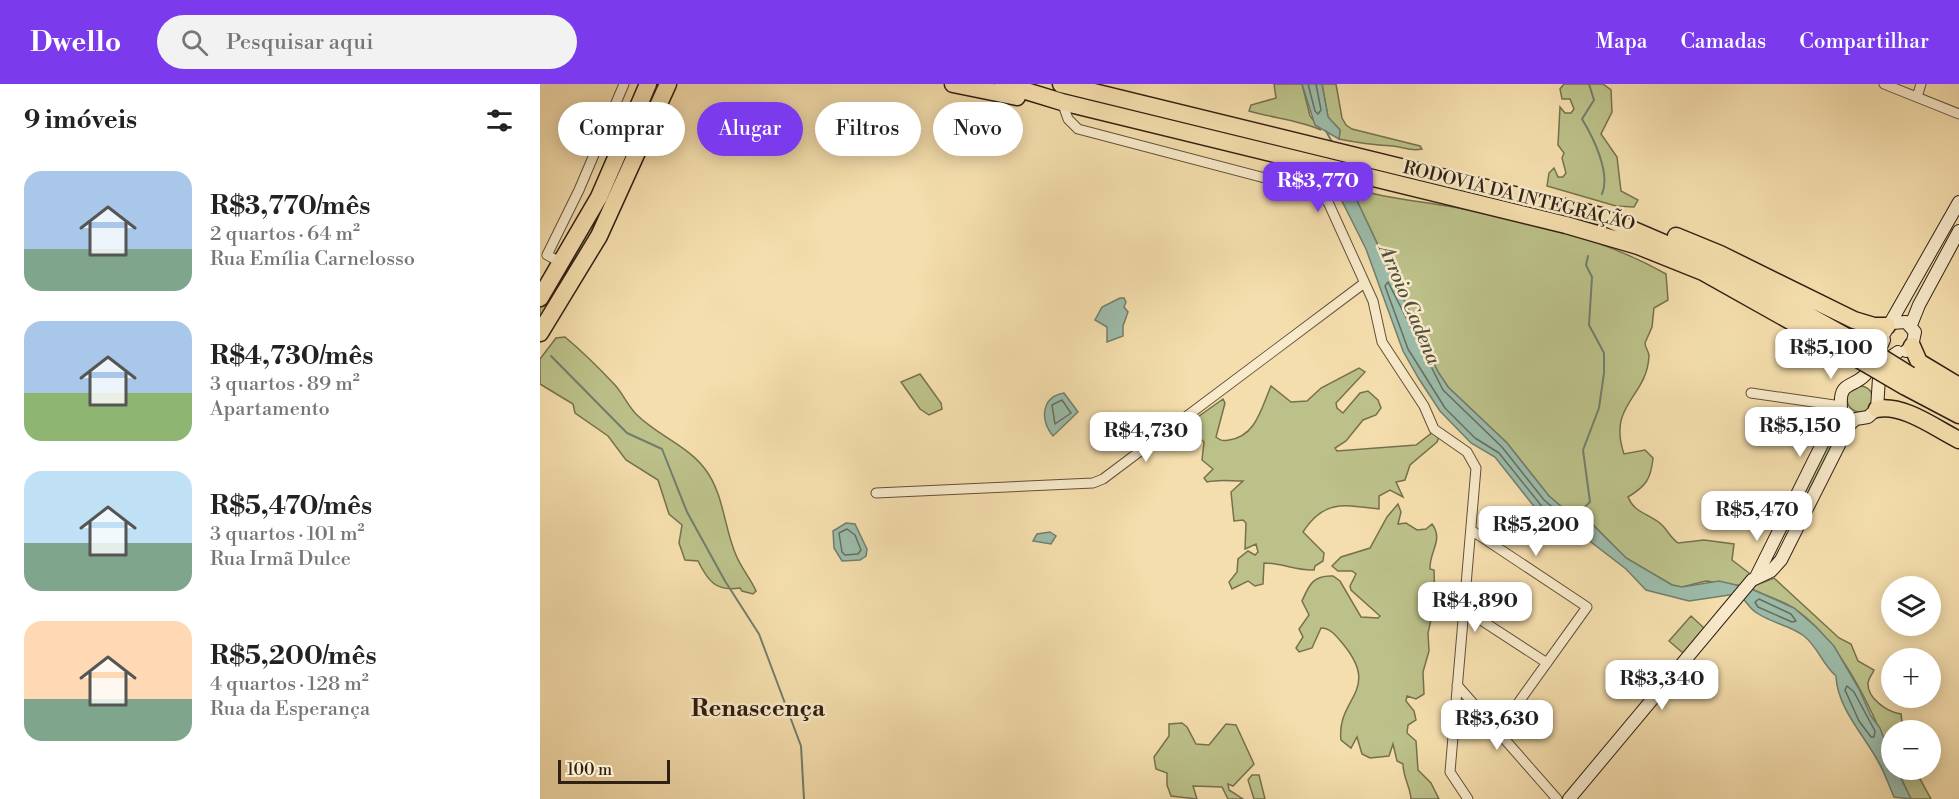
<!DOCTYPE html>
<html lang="pt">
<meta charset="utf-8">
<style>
:root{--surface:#fff;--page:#f2f2f2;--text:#222;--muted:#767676;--accent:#7c3aed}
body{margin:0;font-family:"Libre Bodoni",serif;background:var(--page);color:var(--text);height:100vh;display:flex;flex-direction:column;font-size:22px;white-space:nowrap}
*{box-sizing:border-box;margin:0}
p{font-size:20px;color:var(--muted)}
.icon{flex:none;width:33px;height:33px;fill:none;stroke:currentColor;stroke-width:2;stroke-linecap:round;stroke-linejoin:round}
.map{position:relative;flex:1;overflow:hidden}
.sheet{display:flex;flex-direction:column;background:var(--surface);width:540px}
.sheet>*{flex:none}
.banner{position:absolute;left:18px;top:18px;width:570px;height:54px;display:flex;gap:12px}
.tools{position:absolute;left:1341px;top:492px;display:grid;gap:12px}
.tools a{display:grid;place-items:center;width:60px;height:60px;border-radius:50%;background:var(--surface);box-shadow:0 3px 15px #0003;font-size:30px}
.scale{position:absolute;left:18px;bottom:15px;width:112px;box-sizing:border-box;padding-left:6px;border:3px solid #312014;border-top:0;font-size:16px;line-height:21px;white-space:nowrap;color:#312014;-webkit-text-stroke:4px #f8eaca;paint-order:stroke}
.price{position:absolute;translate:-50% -51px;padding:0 14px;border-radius:12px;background:#fff;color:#222;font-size:20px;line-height:39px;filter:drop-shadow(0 2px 3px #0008)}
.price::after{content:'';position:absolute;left:50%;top:36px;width:18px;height:14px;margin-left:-9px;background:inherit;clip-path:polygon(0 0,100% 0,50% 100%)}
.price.current{background:var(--accent);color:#fff}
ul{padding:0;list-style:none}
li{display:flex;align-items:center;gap:18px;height:150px;padding:0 24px}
li span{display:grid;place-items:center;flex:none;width:168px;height:120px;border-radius:18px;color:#555}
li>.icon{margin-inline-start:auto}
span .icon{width:72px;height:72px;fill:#fffc;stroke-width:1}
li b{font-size:26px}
h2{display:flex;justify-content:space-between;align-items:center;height:72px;padding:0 24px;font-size:26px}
.pill{padding:0 21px;border-radius:27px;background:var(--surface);box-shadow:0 3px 15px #0003;font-size:21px;line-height:54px}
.pill.current{background:var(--accent);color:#fff}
header{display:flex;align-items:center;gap:36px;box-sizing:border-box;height:84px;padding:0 30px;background:var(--accent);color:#fff}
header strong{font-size:28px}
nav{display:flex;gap:33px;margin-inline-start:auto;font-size:21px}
.search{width:420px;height:54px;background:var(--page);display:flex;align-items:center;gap:15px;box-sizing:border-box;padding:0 21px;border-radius:33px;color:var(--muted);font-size:22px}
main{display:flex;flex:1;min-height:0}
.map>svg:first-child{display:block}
</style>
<header>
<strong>Dwello</strong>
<div class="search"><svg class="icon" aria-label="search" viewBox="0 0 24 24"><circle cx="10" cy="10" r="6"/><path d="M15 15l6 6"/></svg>Pesquisar aqui</div>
<nav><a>Mapa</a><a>Camadas</a><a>Compartilhar</a></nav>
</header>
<main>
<section class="sheet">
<h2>9 imóveis<svg class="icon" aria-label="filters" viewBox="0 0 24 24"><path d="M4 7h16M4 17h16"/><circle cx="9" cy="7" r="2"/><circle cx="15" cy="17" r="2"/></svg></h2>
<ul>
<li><span style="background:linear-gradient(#a9c7e8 65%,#7fa58c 0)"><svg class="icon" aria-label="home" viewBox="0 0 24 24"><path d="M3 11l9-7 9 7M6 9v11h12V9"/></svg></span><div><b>R$3,770/mês</b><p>2 quartos · 64 m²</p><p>Rua Emília Carnelosso</p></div></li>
<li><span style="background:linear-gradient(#a9c7e8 60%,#8fb573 0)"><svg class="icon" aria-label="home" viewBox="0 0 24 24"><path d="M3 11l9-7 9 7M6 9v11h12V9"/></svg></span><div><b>R$4,730/mês</b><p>3 quartos · 89 m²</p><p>Apartamento</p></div></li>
<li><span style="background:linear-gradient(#bfe0f5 60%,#7fa58c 0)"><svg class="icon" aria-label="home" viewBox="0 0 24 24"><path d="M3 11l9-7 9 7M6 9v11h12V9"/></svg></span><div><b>R$5,470/mês</b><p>3 quartos · 101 m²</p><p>Rua Irmã Dulce</p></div></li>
<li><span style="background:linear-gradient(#ffd9b3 65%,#7fa58c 0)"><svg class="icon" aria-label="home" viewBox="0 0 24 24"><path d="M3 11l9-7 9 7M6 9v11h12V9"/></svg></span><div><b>R$5,200/mês</b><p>4 quartos · 128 m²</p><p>Rua da Esperança</p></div></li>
</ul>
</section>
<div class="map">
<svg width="1419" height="715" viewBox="0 0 1419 715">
<rect width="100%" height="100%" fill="#f5dead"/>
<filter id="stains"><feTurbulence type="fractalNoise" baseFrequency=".00333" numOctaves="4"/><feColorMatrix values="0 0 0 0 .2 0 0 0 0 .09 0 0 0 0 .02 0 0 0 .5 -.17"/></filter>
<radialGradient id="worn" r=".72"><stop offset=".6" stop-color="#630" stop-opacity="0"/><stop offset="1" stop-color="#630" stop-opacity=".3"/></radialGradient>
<path fill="#bcc189" stroke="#76704e" stroke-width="1.5" d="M112,0H120L65,128L0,239V224L24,185Z
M734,0H762L770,32L781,46C760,36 732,34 709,27L711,21L736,14Z
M782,0H796L802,34L806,41L812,45L880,62L882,65C871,68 864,63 853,62C835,61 818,59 799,55L800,46L788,33Z
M1024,0H1063L1071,6L1072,28L1061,50L1077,73L1081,107L1098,116L1094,123L1076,122L1007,102L1009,89L1014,84L1018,93H1023L1026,89L1022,74L1024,69L1018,61L1020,23L1025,29H1031L1034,25L1030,15H1022L1020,5Z
M810,102C836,114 883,117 913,123C985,136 1063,154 1126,190L1128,216L1114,224L1112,243L1105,259C1105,264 1109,267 1109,272C1107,314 1067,320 1084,370L1105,366L1113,374C1111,395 1106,402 1088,413C1095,430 1109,429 1122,441C1128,447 1130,453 1138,459L1164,456L1194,460L1192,476L1209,489V494L1202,502L1166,497L1142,503L1132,501L1086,474L1052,440L1030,430L1009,412L967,359L908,303L898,288Z
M25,253C43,268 59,284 75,301C83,310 88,322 97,331C117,351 148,362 165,385C184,410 184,444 196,471C201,484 211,495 216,507L213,510L202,507L200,504C176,508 168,497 158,477L145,476L139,459L142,441L129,430L118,396L86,376L68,352L35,329L33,320L0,300V275L16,254Z
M819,284L825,288L796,319L797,324L803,329L820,309L828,307L838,316L841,324L836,331L823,336L806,357L795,364L797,367L876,361L893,348L899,353L897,358L870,381L865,396L856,398L863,413L850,406L839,412V425C805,421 784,415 763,448L784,469L783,477L775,482L774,486C756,487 742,479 724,479L723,500L715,502L708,497L692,505L689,498L697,488L698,475L708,467L715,471L718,468L716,460L705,465L706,439L703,436L694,437L691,408L703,397C691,397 678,395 667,398L664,394L673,385L662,376L664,358L650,346L655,335L683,315L685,319L676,353C681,357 683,357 689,356C716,352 721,325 731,302L751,318L767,317L781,304Z
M380,290L401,319L402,325L389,331L380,325L361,298Z
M1307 315a13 13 0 1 1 26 0a13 13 0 1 1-26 0Z
M1301,333L1305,335L1255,438L1251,436Z
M858,420L861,428L858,440L866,439L877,446L886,445L892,440C904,456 889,468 890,485L894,486L895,518L888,549L889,567L883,588L884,610L876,615L867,612L866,617L874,627L876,636L868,641L867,649L876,657L878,686L891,699L899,715H871C870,702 863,693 863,680L857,677L853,660L849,672L830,674L822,670L817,653L811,664L801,656C796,614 842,607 803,560C797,553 791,544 781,544L772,564L759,568L756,564L763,553L759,545L769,531L762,517C769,501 773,491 793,492L800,497L821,533L838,534L840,532L811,506L810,502L816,490L812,487H798L792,482L801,473L830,464L847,433Z
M1234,494L1299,554L1311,560L1318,577L1334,586C1332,591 1329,593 1328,599C1327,614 1347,628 1361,630L1363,646H1352L1351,673C1332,625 1299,555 1255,525C1242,516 1224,511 1209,504Z
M1151,532L1164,544L1143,569L1129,557Z
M642,639L647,643L656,660L669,661L686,640L696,641L714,680L693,702L688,700L689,706L703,715H688L682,703L653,702L657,715L631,712L627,701V689L616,685L614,673L629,652V640Z
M1357,686H1375L1391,715H1371Z
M712,691H719L725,715H714L708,696Z"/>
<path fill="#9cbcaa" stroke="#717e6e" stroke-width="1.5" d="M762,0H782L788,33L800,46L799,55L775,41Z
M794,101L810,102L898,288L908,303L967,359L1009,412L1030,430L1052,440L1086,474L1132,501L1142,503L1179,497L1209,504L1254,524L1276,543L1294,562L1319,605L1331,632L1340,644L1351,673L1352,686H1357L1371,715L1354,713C1349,702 1345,689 1339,679C1325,652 1297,624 1296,592C1282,580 1278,563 1264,552C1250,541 1231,539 1217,529C1208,524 1206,514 1196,510L1149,517L1106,506L1086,485L1043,452L1004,435L955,373L931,359L900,327L879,295L863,267L826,165Z
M580,214H584L586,218L584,223L588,228L583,242V252L567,258V243L555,236L562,223Z
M524,309L538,328L513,352C500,336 501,313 524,309Z
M306,439L315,440L327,465L326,472L320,476L302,477L294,464L293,447Z
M510,448L516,452L511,460L493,457L497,450Z"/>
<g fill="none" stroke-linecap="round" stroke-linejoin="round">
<path stroke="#666e5f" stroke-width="1.5" d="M768,0L775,27L778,30L781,26L776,0
M848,198L903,306L962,363L1004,416L1022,431L1021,435L1008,430L959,369L935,354L905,324L868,265L845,202Z
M522,316L531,329L515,340L512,321Z
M307,445L315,451L321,466L318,470L305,471L302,468L299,449Z
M1219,515L1251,530L1256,537L1252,538L1218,523L1215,518Z
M1307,602L1314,608L1335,647L1334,653H1331L1319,637L1305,606Z"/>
<path stroke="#717e6e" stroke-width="2" d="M1049,0L1054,16L1042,35C1053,53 1071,89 1062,110
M786,47L792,58
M801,92L804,104
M11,272L87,349L122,365L147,428L185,497L219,550L261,662L264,715
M1035,432L1050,418L1043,366L1059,324L1064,289V269L1049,241L1052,193L1046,181L1048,172"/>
<g stroke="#62503a" stroke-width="11">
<path id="street" d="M1344,0L1419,30
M1377,13L1381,0
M522,18L528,35L538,45L744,99L780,111L788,118L833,217L842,258L884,322L894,345L927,368L936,384L910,688L928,715
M22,179L7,171L39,106L84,0
M1211,309L1301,322
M336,409L553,399L563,395L823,200
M931,446L1047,523L958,647
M924,525L1007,579
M917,601L1017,715"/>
</g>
<g stroke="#312014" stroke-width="14">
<path id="secondary" d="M1351,239L1366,238L1375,248L1372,262L1366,267
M1371,241L1379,221L1419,147
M1344,250L1419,118
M1216,493L1301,322C1299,297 1313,304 1325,291C1333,281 1339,268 1344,256
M1029,715L1212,496L1231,487L1241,476L1309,341L1316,335L1328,333L1337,325L1339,294L1352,272L1358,268"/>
</g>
<g stroke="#312014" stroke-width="19">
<path id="highway" d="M413,0L477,13
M463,0L522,18L1026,141L1098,162L1163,188L1318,275
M521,0L1061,132L1187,186L1325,263
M1136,152L1180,170L1314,236L1334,242H1347
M0,214L59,113L108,0
M0,249L59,152L128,0
M1372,262L1379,278L1419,302
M1370,291L1419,318
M1364,302L1419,331
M1337,325C1364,320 1395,344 1419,356"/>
</g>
<use href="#street" stroke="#f8eaca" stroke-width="9"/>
<use href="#secondary" stroke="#f8eaca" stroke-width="12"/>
<use href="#highway" stroke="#f5dead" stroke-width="16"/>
<g stroke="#312014" stroke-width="19" stroke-linecap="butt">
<path id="highway-bridge" d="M1325,263L1370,291
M1318,275L1364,302"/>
</g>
<use href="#highway-bridge" stroke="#f5dead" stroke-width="16"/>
</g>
<g text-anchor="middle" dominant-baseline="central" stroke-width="5" stroke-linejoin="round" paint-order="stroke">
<g font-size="18" fill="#312014" stroke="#f8eaca">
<text transform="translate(979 112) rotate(14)">RODOVIA DA INTEGRAÇÃO</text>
</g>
<g font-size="20" font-style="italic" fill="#514f41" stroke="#f8eaca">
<text transform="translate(869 221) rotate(67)">Arroio Cadena</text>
</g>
<g font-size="24" font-weight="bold" fill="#312014" stroke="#f8eaca">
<text x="218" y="625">Renascença</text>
</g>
</g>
<rect width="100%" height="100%" filter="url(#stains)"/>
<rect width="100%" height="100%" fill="url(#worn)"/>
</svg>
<div class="tools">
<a><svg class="icon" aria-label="layers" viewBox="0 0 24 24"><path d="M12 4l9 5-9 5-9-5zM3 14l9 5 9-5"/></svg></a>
<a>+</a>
<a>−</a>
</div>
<div class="scale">100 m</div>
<b class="price current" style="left:778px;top:129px">R$3,770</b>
<b class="price" style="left:1291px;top:296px">R$5,100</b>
<b class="price" style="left:1260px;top:374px">R$5,150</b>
<b class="price" style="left:606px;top:379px">R$4,730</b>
<b class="price" style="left:1217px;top:458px">R$5,470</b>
<b class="price" style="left:996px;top:473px">R$5,200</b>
<b class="price" style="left:935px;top:549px">R$4,890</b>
<b class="price" style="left:1122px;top:627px">R$3,340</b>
<b class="price" style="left:957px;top:667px">R$3,630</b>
<div class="banner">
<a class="pill">Comprar</a>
<a class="pill current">Alugar</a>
<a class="pill">Filtros</a>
<a class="pill">Novo</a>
</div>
</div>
</main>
